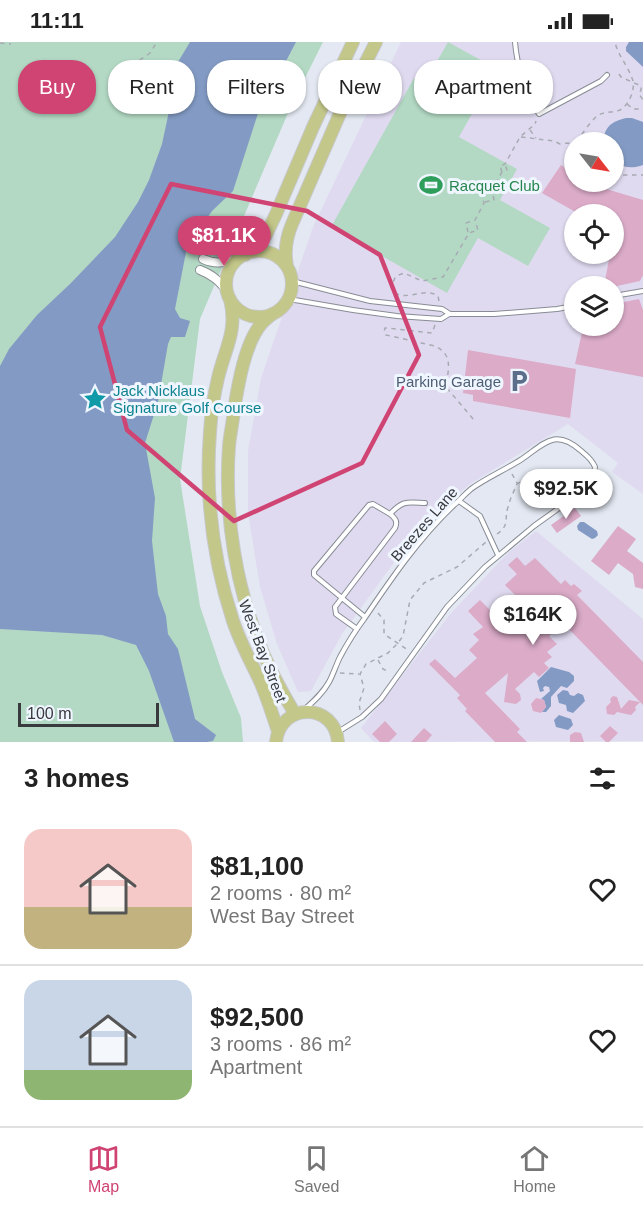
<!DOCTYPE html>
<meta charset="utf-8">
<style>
:root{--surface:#fff;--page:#f2f2f2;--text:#222;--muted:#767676;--line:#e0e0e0;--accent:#d04473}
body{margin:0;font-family:Helvetica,sans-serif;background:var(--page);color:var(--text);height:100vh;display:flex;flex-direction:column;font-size:22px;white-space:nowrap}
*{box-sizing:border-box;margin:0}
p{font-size:20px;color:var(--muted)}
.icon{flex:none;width:33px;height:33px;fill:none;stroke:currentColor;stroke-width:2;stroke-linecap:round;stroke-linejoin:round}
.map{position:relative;height:700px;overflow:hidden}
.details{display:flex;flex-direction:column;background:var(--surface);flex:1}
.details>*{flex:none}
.hud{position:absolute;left:18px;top:18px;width:608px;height:54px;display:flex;gap:12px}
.needle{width:39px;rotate:121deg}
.tools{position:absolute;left:564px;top:90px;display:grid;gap:12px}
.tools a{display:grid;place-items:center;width:60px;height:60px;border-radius:50%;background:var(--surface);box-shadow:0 2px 4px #0004;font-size:30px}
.scale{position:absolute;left:18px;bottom:15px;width:141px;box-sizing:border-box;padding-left:6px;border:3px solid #383a3e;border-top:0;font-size:16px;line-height:21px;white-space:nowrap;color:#383a3e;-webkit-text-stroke:4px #f0f6ff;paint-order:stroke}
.price{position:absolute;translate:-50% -51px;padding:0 14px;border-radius:21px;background:#fff;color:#222;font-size:20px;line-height:39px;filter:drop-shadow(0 2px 3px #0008)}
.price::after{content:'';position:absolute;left:50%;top:36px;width:18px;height:14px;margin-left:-9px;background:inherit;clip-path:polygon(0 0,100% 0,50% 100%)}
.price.active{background:var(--accent);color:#fff}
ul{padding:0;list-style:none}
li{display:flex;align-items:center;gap:18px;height:150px;padding:0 24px}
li+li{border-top:2px solid var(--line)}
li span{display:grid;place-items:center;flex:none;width:168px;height:120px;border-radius:18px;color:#555}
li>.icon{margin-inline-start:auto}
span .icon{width:72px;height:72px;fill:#fffc;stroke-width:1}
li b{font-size:26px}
h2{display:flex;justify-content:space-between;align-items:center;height:72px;padding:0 24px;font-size:26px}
.pill{padding:0 21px;border-radius:24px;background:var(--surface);box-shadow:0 2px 4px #0004;font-size:21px;line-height:54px}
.pill.active{background:var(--accent);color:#fff}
.status{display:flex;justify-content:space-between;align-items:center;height:42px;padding:0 30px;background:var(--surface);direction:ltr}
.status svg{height:16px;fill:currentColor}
.dock{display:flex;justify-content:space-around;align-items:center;height:84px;border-top:2px solid var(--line);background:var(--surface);font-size:16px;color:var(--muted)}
.dock a{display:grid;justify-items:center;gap:3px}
.dock .active{color:var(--accent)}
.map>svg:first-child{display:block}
</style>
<div class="status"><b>11:11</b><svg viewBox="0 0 49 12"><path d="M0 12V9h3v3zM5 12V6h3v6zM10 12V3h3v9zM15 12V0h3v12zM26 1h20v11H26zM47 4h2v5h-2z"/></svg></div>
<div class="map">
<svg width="643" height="700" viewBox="0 0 643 700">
<rect width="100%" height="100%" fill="#e3e8f2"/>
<path fill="#e0daf0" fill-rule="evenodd" d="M401,0H643V452L612,430L618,421L568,382L470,442L419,486L342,592L311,649L298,650L277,602L260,545L248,471V409L261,336L313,185ZM574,100H614V140H574ZM574,172H614V212H574ZM574,244H614V284H574Z
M536,489L643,577V699L374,700L361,686L452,570L509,510Z"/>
<path fill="#b3d9c4" d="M0,0H323L291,64L200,277L180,437L200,564L222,630L241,676L243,700H0Z
M448,0L488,22L476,43L436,21Z
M414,36L473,70L459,95L517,127L500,158L550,186L528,224L478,196L447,251L331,185Z"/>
<path fill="#839bc4" d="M190,0H296L283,25L262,59L233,149L212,169L187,205L175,267L180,276L190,279L185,295H171L168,302L158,360L145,401L155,456L152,499L158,552L166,574L168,592L178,607L195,677L216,693L213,699L207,700H174L149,629L136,603L102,593L0,587V324L9,307L37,273L71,241L115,195L138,160L149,138L162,102L168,74L178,20Z
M629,0H643V25L626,9V5Z
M626,76H632L643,80V123C632,127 623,126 614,119V100H603C605,84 611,80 626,76Z
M580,480H584L597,489L598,493L595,496L592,497L578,488L577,484Z
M551,625L569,630L574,634V639L567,646L561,644L551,655V664L546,670H542L546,665L544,658L541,657L550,649L549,645L545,644L543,646L544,649L540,650L537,639Z
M563,648L568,649L570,653L574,654L578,651L583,653L585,659L573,671L567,669L566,663L559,661L557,653Z
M559,673L571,677L573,683L568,688L556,685L554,678Z"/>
<path fill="#dbabc8" d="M561,123L574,132V140H589L603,146L643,158V233L640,239L617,244H604L610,212H614V195L615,186L614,185V172H579L542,151Z
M639,257L643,268V335L575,322L583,286L595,288L596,284H614V262Z
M468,308L576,327L570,376L473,359V353L463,351Z
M575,466L581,474L557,491L551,483Z
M618,484L636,497L627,509L643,521V547L635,545L633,532L618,521L609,533L591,519Z
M517,515L525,524L535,516L561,542L565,538L571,544L574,542L582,549L577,553L643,620V663L563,581L549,594L557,602L547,610L552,615L544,621L549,626L539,635L534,630L515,647L520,652L521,658L516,662L504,660L508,631L485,651L520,687L517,690L527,700H495L465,669L467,667L457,656L460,653L429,622L435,617L455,636L477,616L469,608L479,598L473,592L483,585L468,569L480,558L495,573L516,554L505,543L517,532L508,523Z
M613,654L617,655L621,667L629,658L640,660L635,665L636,668L631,673L617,670L614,673L607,672L606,665L611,660L610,657Z
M536,656L544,658L546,665L541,671L533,669L531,662Z
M385,679L397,692L389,700H380L372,692Z
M610,684L618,691L609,700H606L600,694Z
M424,686L432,693L426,700H411Z
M575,690L581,691L584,700H570V693Z"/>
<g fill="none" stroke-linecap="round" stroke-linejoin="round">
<g stroke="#878c94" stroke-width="6">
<path id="lane" d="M515,0C517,26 526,50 539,72L601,39L607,33
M292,239L370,259L442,267L450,272H494L557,267L574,264
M614,254L643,249
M289,257L353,268L397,274L441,277L449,272
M459,459L480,474L498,513
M365,575L314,533V529L369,463L373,462L390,472
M357,587L336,572L335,565L395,486C398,479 395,476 390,472C403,458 407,460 425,461
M305,667C314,659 323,651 329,640C333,633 336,623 340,615C347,602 355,589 364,577C391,537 419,496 454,463C460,458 465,452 471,447C486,436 505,428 522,417C544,402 555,386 580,408C586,413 592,417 595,425L594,433L590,440L580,451L534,484L485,525L447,565L381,657L362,675L338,690"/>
</g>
<g stroke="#878c94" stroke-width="10">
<path id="street" d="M203,217C216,223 225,220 239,217
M200,228C213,233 219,239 228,250"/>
</g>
<g stroke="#c7c8c9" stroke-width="14">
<path id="primary" d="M226 242a33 33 0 1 1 66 0a33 33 0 1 1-66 0Z
M245,213L259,203L266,193L276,172L313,85L353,0
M287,224C284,209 286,196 292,182L341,69L376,0
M230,257C238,289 225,306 218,336C214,353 211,373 210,390C205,455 213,518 233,579C240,600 250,618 259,637C267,654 272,672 278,689
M272,272C269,275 265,278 262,281C245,300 238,343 234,368C233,380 230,392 229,404C224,473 236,547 263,611C272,632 283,652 295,672
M276,700C280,660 335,660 338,700"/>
</g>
<path stroke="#a7abb3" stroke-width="1.5" stroke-dasharray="4.5 4.5" stroke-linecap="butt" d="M0,1L11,2
M619,32L621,35L641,44V48L639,52L643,58
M115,43L122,30L150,11L157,0
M627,62L633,67H643
M530,88L536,96
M521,95L554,99L560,102L568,101L574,104
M577,100C581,93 591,79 597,74C604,69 612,71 620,68C629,63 635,48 633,39C629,25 618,14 615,0
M502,130L500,124L505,122L520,95L535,82L536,79
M614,133H643
M485,160L494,158L492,147L502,130L507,128L505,122
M468,190L466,181L475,178
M439,259L438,254C424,244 407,261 392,249L391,244L396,234L404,231L422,239L443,235L469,191L478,188L475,178L484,161L481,150L492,147
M435,283L432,291L388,286H385L384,290L386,293L435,304C454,313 448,328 446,345L474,378
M512,432L517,441
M497,492C510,483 504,478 508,465C510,457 514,449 517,442C535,429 540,432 561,434L570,451
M378,571L384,578V592L408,608
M378,618L383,627L387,629
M340,631L359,632
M360,668L359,661L364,646L360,632L366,622L388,611L398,601L403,594L410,558L424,541L457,525L486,500"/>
<use href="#lane" stroke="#fff" stroke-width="4"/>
<use href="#street" stroke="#fff" stroke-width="8"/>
<use href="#primary" stroke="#c3c789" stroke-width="12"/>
</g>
<path fill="none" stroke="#d04473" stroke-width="4.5" stroke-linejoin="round" d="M171,142L307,169L380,213L419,313L362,421L234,479L127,388L100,285Z"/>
<defs>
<g id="stadium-bare" transform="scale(1.8)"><path d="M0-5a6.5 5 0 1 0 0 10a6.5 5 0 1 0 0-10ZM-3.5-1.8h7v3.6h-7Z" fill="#2e9e5b" stroke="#f0f6ff" stroke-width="2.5" paint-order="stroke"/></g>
<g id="parking-bare" transform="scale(1.8)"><path d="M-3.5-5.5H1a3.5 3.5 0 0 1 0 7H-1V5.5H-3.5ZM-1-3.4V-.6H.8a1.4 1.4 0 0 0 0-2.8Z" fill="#5c6f8a" stroke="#f0f6ff" stroke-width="2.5" paint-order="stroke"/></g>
<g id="sight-bare" transform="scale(1.8)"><path d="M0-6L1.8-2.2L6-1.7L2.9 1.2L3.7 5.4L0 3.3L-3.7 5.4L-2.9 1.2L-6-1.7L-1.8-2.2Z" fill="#0f9aa8" stroke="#f0f6ff" stroke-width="2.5" paint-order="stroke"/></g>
</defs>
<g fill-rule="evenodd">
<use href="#stadium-bare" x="431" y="143"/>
<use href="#parking-bare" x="519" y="339"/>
<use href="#sight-bare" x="95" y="357"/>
</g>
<g text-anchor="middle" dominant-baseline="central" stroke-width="6" stroke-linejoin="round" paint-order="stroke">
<g font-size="15" fill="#27864d" stroke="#f0f6ff" text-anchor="start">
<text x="449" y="143">Racquet Club</text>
</g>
<g font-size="15" fill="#4e5e75" stroke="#f0f6ff" text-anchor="end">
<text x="501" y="339">Parking Garage</text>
</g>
<g font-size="15" fill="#0d838f" stroke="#f0f6ff" text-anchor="start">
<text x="113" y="348">Jack Nicklaus<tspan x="113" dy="17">Signature Golf Course</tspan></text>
</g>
<g font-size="15" fill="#383a3e" stroke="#f0f6ff">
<text transform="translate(424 482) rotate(-49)">Breezes Lane</text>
<text transform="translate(263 609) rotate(69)">West Bay Street</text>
</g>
</g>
</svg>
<div class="tools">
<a><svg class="needle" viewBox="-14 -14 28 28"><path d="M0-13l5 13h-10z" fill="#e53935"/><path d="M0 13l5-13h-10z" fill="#767676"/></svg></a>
<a><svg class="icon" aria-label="locate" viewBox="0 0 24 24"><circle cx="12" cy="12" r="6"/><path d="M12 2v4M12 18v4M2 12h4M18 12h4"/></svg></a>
<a><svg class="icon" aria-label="layers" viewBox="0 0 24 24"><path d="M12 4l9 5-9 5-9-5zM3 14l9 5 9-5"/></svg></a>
</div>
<div class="scale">100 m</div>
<b class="price active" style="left:224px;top:225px">$81.1K</b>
<b class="price" style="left:566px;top:478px">$92.5K</b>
<b class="price" style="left:533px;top:604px">$164K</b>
<div class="hud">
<a class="pill active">Buy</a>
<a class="pill">Rent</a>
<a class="pill">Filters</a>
<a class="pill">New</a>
<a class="pill">Apartment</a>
</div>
</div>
<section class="details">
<h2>3 homes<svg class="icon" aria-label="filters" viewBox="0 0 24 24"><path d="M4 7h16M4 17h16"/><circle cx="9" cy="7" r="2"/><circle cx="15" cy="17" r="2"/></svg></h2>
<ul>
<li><span style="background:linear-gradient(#f6c9c9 65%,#c2b280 0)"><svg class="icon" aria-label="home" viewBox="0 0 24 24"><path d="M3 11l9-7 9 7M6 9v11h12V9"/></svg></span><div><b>$81,100</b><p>2 rooms · 80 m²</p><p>West Bay Street</p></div><svg class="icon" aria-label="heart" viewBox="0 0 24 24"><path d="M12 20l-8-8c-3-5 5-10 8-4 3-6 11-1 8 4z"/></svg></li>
<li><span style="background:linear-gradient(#c9d6e8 75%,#8fb573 0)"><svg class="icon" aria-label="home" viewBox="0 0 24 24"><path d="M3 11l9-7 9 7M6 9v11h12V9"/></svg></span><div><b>$92,500</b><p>3 rooms · 86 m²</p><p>Apartment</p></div><svg class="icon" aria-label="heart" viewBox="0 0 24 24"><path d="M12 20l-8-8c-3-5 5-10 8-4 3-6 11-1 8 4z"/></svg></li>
</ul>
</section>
<nav class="dock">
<a class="active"><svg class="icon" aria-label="map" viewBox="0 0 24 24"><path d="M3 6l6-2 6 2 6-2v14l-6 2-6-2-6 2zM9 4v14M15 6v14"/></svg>Map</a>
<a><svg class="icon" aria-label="saved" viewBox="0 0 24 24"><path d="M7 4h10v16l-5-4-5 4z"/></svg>Saved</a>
<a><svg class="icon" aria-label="home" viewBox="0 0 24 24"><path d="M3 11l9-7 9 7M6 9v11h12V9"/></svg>Home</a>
</nav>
